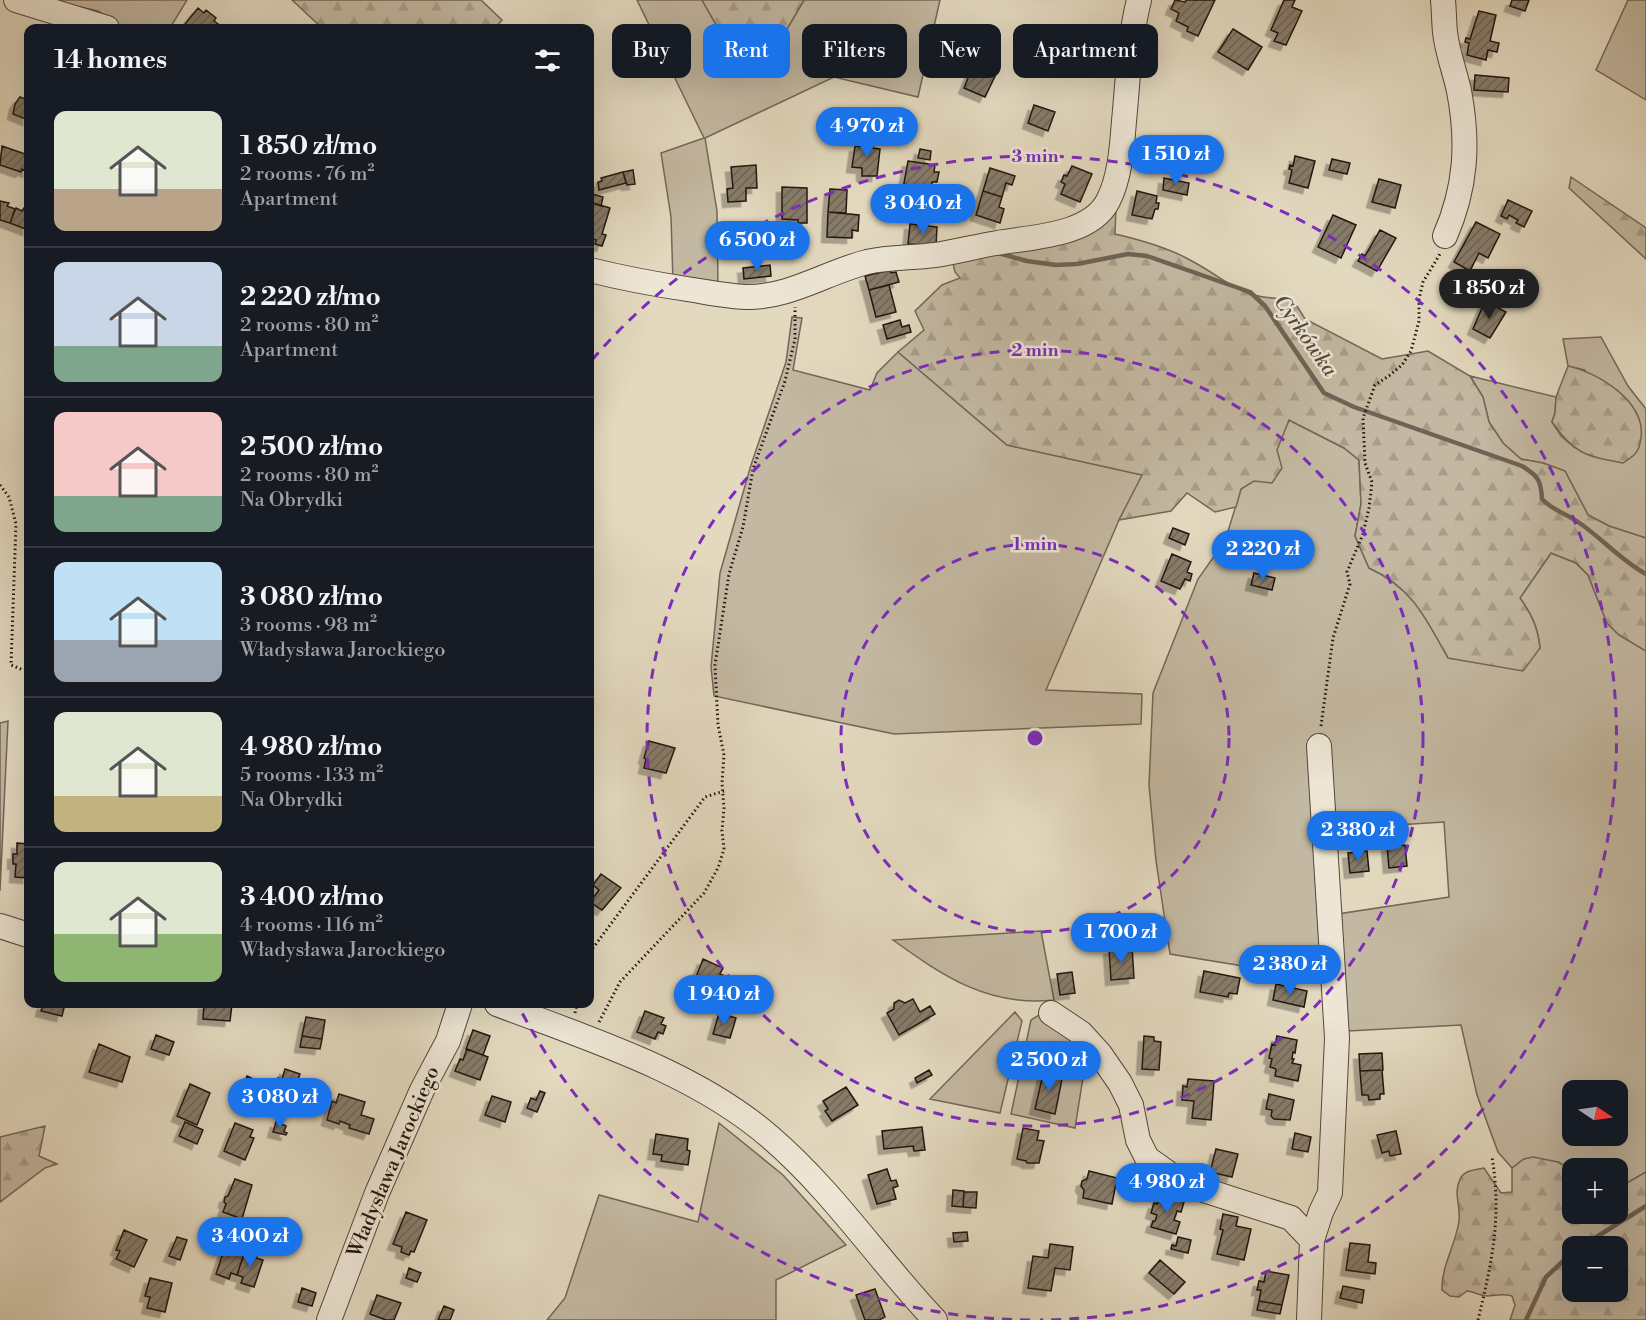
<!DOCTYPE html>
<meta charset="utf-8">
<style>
:root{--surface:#171b24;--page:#20242c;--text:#f1f3f6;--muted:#9ea1a6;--line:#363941;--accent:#1a73e8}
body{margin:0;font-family:"Libre Bodoni",serif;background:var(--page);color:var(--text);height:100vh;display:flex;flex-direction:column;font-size:22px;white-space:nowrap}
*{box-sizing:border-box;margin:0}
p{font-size:20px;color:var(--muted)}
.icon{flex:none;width:33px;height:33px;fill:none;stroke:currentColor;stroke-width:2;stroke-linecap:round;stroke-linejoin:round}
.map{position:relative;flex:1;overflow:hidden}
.side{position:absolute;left:24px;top:24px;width:570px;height:984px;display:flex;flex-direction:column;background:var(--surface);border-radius:12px;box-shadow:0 6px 24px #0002}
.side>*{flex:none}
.banner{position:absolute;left:612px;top:24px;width:570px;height:54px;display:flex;gap:12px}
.needle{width:39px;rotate:103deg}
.fabs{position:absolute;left:1562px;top:1080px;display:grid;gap:12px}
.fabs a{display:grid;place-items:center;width:66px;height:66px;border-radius:12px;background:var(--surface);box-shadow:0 6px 24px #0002;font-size:30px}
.price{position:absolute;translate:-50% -51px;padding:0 14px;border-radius:21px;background:var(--accent);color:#fff;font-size:20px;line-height:39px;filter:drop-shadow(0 2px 3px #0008)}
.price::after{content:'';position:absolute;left:50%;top:36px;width:18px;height:14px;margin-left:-9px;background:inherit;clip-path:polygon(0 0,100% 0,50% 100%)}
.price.on{background:#222;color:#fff}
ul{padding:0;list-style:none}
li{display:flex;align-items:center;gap:18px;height:150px;padding:0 30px}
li+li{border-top:2px solid var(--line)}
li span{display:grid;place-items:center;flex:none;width:168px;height:120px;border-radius:12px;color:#555}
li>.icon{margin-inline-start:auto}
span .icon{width:72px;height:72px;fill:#fffc;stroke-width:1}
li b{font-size:26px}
h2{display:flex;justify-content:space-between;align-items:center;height:72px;padding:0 30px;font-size:26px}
.chip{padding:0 21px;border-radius:12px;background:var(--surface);box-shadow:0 6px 24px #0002;font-size:21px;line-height:54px}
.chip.on{background:var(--accent);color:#fff}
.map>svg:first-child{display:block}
</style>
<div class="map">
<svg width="1646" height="1320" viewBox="0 0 1646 1320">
<defs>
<pattern id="forest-firs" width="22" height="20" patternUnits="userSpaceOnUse" patternTransform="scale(1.5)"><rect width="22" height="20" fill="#c3b8a1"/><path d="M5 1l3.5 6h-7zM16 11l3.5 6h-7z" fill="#a79d89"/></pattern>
<pattern id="building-hatch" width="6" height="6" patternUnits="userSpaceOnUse" patternTransform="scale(1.5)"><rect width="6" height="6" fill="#877b6b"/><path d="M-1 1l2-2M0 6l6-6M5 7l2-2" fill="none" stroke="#6e6456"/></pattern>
<filter id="shadow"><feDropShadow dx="-5.5" dy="5.5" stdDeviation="0" flood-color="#0004"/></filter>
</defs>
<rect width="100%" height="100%" fill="#e3d9bf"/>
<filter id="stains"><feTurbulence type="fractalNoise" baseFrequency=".00333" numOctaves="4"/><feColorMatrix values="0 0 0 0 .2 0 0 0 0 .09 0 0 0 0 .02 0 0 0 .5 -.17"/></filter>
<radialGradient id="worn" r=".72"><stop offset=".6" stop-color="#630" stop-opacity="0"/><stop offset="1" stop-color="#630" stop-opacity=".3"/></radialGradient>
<path fill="#c3b8a1" stroke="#746658" stroke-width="1.5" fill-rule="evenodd" d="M49,0H187L170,28H123L98,11Z
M637,0H702L723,37L783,36L804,0H940L918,97L834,77L705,138L717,211L718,289L673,282L671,217L661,153L704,138Z
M1628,0H1646V100L1596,70Z
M792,317L802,318L793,370L870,390L877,373L898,352L1007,445L1143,475L1119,520L1046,690L1142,694L1141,724L894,734L714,696L711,667L720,573L751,465L786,362Z
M1601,337L1628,386L1646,409V538L1609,526L1588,515L1565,471L1543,463L1521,459L1503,443L1489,422L1483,397L1470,376L1556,397L1555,413L1552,422L1561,436L1574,447L1585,370L1568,366L1563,339Z
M1289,420L1344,448L1359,460L1361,504L1355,536L1369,568C1413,588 1426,618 1448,658L1540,648C1538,628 1532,615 1520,598L1551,553L1576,563L1588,575L1607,623L1619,635L1646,651V1172L1622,1186L1617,1185V1168L1572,1170L1558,1162L1524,1159L1512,1168L1498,1152L1477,1095L1461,1025L1348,1031L1338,914L1449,897L1444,822L1332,829L1328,980L1170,954L1156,861L1149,785L1153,693L1198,579L1225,541L1241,489C1266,473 1278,447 1289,420ZM1572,1090H1617V1136H1572Z
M8,721L0,891V723Z
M1041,931L1054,1000C988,1007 943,976 893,940Z
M1015,1012L1022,1021L1000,1113L930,1099Z
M1039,1015L1052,1017L1088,1046L1075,1128L1011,1114L1031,1020Z
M719,1123L783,1175L846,1245L776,1280V1320H547L565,1298L599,1195L698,1222Z"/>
<path fill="url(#forest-firs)" stroke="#746658" stroke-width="1.5" fill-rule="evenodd" d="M292,0H481L502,20L495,28H322Z
M702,0H804L783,36L764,57L738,58L723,37Z
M1571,177L1646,228V259L1569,188Z
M1116,205L1115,234C1141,240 1167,247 1190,260C1232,282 1239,301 1292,298L1305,319L1382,359L1428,351L1470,376L1483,397L1489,422L1503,443L1521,459L1543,463L1565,471L1588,515L1609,526L1646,538V651L1619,635L1607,623L1588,575L1576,563L1551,553L1520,598C1532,615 1538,628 1540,648L1523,671L1448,658C1426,619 1413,588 1369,568L1355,536L1361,504L1359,460L1344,448L1289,420L1277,450L1282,468L1272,483L1254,481L1241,489L1236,507L1215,512L1187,493L1171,511L1119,520L1142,475L1007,445L898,352L924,330L915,311L942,285L960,278L955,272L952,259Z
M1568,366C1597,372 1646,401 1641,438C1640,441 1640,448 1637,451C1635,456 1627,460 1623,463C1586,456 1574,454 1552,422L1555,413L1556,397Z
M45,1126L39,1156L57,1164L45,1168L0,1202V1137Z
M1533,1157L1558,1162L1572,1170V1214H1617V1185L1622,1186L1646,1172V1320H1510L1515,1305L1512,1296C1502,1293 1496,1296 1487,1296C1481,1296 1474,1292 1467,1291L1459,1297L1450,1296L1442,1290C1441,1267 1456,1244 1459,1221C1461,1206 1453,1194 1460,1179C1464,1170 1475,1170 1484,1168L1501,1193L1512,1192V1168L1524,1159ZM1617,1246V1292H1572V1246Z"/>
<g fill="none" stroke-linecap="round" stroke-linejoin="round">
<path stroke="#706255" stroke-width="4.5" d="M998,253L1027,261L1056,265L1077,264L1128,254L1147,256L1250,292L1265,306L1324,393L1354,407L1522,466C1538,476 1541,480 1542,499C1552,510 1565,513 1578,522C1602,538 1620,560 1646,574
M1582,1246L1646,1206
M1526,1320L1546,1277L1572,1253"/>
</g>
<path fill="url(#building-hatch)" stroke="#24150f" stroke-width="1.5" filter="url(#shadow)" d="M1175,0L1185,2L1186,0H1215L1198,36L1187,31L1188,27L1176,21L1179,13L1171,9Z
M1284,0H1295L1292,7L1302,11L1286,45L1274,41L1278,33L1271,30Z
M1512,0H1529L1525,11L1510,6Z
M198,8L204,13L206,10L216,18L214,21L221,26L220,28H191L185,24Z
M1479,11L1496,15L1490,41L1499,43L1497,52L1488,50L1486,60L1467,55L1469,43L1465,42L1466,38L1470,39Z
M1233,29L1262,47L1248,70L1218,52Z
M977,56L1000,66L985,97L964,88Z
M1475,75L1509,78L1508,92L1474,90Z
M20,97L28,100V120L13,114L15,104Z
M1034,105L1055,112L1048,131L1028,123Z
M865,137L874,138L873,148L880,149L877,176H862V168L852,167L855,146L864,147Z
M2,146L28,155V172L22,169L21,172L0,165Z
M920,149L931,151L930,160L918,158Z
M1295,156L1315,161L1308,188L1289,183L1292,170L1289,169L1290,165L1293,166Z
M1332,159L1350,163L1347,174L1329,170Z
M908,161L935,165L934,172H939L937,182H932L929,199L902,194Z
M756,165L757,188H746V201L728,202L727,189L733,188L731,167Z
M1072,166L1092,174L1080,202L1061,194L1065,184L1061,182L1064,175L1067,176Z
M990,168L1015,176L1012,185L1006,183L1002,197L983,191Z
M633,170L635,184L627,185L623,172Z
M623,172L626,183L599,190L598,182L602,181L601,178Z
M1164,178L1189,183L1187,195L1163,190Z
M1379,179L1401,185L1395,208L1372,202Z
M782,187L807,188V223H798V220L782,219Z
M830,189L847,190L846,213L828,212Z
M983,191L1002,197L999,207L1004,209L1000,223L976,215Z
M1137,191L1157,196L1156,203H1159L1158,209H1155L1152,219L1132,215Z
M592,194L603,197L601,206L590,202Z
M1508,200L1532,211L1524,227L1516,223L1518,220L1509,215L1507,219L1501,216Z
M0,201L9,203L7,206L15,209L10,223L0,220Z
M590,202L610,208L602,234L606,235L602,246L595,244L596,240L590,238Z
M16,208L22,211L24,208L28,210V230L10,223Z
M828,212L859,215L858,231L852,230V238L827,237Z
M1333,215L1356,225L1341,258L1318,247Z
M1476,222L1500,234L1488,258L1479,253L1470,271L1454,262Z
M910,224L937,227L936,246L908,244Z
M1380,230L1396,238L1377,271L1358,261L1362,254L1365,256Z
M770,265L771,276L744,279L743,268Z
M890,270L891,273L896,272L899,282L869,290L865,276Z
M1519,276L1536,285L1530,294L1514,285Z
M889,285L896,312L876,317L869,290Z
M1485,301L1506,312L1490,338L1473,329Z
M900,320L902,327L909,325L911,332L887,339L883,325Z
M1173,528L1189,534L1185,545L1169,538Z
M1172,554L1191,562L1187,572L1192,574L1190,581L1185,579L1180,589L1161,581Z
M1254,573L1275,578L1272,590L1251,585Z
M649,741L675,748L666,773L644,768L646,759L644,758Z
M17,843L28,844V878L15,877L16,864H13V854H17Z
M1405,845L1407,866L1389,868L1387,846Z
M1367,851L1369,871L1350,873L1348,853Z
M601,874L621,888L602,910L590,902L599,890L593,885Z
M1132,947L1134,978L1111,980L1109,949Z
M703,959L723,968L720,974L725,976L722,984L717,982L714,991L694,982Z
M1204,971L1240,978L1237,994L1229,993L1228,997L1200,992Z
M1072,972L1075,993L1060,995L1057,974Z
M1276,984L1307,991L1304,1007L1273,1000Z
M913,999L920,1012L930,1006L935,1014L899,1035L887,1013L894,1009V1003L899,1000L905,1003Z
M43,1004H65L62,1016L41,1011Z
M204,1004H232L230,1021L203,1019Z
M645,1011L664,1018L661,1024L666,1026L663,1034L658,1032L655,1039L637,1032Z
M719,1013L736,1018L730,1038L713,1034Z
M306,1017L325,1020L322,1039L302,1036Z
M473,1030L490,1036L483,1055L466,1049Z
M156,1035L174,1042L169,1055L151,1049Z
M302,1036L322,1039L320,1049L300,1047Z
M1144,1036L1154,1037V1041L1161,1042L1159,1070L1142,1069Z
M1277,1036L1297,1040L1295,1053L1293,1052L1292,1059H1294L1292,1063L1301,1065L1298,1081L1275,1076L1276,1069L1270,1067L1272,1059L1269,1058L1272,1044L1275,1045Z
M99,1044L130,1057L122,1082L89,1072Z
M467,1049L488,1057L480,1080L455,1071L460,1059L463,1060Z
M1382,1053L1383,1070L1360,1071L1359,1054Z
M285,1069L300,1074L293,1094L270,1087L271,1081L276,1083L278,1078L282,1079Z
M929,1070L932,1075L917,1083L915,1078Z
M1044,1070L1063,1074L1055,1114L1035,1109Z
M1382,1070L1384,1094H1380V1099L1369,1100L1368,1095H1362L1360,1071Z
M247,1076L264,1084L260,1093L243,1086Z
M1188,1079L1214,1081L1211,1120L1192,1118L1194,1101L1182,1100L1183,1086L1187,1087Z
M190,1084L210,1093L197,1125L177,1116Z
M846,1087L858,1105L832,1121L825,1111L828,1109L823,1101Z
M540,1091L545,1093L537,1112L527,1108L531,1098L536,1100Z
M339,1094L365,1102L361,1115L374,1119L369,1134L349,1128L350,1125L340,1121L339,1124L327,1120L332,1101L336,1103Z
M1269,1094L1294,1100L1290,1120L1274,1119L1271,1116L1272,1110L1266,1109Z
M492,1096L511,1102L505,1122L485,1115Z
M185,1122L203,1130L197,1144L179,1136Z
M276,1122L286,1126L284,1132L287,1133L286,1135L273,1132Z
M235,1123L253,1130L250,1137L254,1138L245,1160L224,1151Z
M922,1127L925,1150L914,1151L913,1146L884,1149L882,1131Z
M1023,1128L1039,1131L1037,1140L1044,1141L1039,1163H1027L1026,1161L1017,1159Z
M1396,1131L1401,1154L1390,1156L1389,1151L1382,1153L1377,1135Z
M1295,1133L1311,1137L1308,1152L1292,1149Z
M656,1134L688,1139L687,1150L690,1151L688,1165L661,1161L662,1155L653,1154Z
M1216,1149L1238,1154L1232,1177L1210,1172Z
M887,1169L891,1181L896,1180L898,1186L893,1188L896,1199L877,1204L868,1175Z
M1089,1171L1117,1178L1112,1204L1083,1198L1084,1190L1081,1186L1082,1181L1087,1179Z
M235,1179L252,1185L242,1219L223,1212L226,1204L224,1202L225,1197L228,1196Z
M953,1190L964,1191L963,1207L952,1206Z
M964,1192H977L976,1208L963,1207Z
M1160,1195L1184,1202L1181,1212L1177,1211L1174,1220L1180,1222L1176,1234L1151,1227L1153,1221H1155L1157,1215L1151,1213L1154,1203L1157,1204Z
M406,1212L427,1220L414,1252L411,1251L409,1255L401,1252L402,1247L393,1244Z
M1223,1214L1238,1217L1236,1226L1251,1229L1244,1260L1217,1254L1223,1230L1220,1229Z
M124,1230L147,1240L134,1267L116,1259L120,1251L116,1250Z
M967,1232L968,1241L954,1242L953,1233Z
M177,1237L187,1240L180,1260L169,1256Z
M1178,1237L1191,1240L1188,1253L1171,1249L1172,1245L1176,1246Z
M1350,1243L1370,1245L1368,1262L1376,1263L1375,1274L1346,1270Z
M234,1244L246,1248L237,1275L231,1273L229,1279L216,1274L225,1247L233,1250Z
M1050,1244L1073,1247L1070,1270L1055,1268L1051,1291L1028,1288L1033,1256L1048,1258Z
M246,1248L258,1252L256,1258L263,1260L254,1287L241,1283L243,1277L237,1275Z
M1160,1260L1185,1282L1174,1294L1149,1273Z
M409,1268L421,1273L417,1282L406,1278Z
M1266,1271L1289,1275L1282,1305L1259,1301L1261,1290H1257L1259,1281L1264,1282Z
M150,1278L172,1283L165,1312L147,1308L150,1297L145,1296Z
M1343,1286L1364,1290L1362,1303L1340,1298Z
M302,1288L316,1293L312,1306L298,1302Z
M875,1289L885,1317L879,1320H865L856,1295Z
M377,1295L401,1303L394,1320H386L370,1314Z
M1259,1301L1282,1305L1280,1314L1257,1310Z
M444,1306L454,1310L450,1320H438Z"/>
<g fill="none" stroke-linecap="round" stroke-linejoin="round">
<g stroke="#54463b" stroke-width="26">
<path id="minor" d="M16,0L107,28
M1443,0C1444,11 1444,22 1445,32C1447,52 1455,72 1459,91C1469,143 1466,188 1445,236
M590,270C622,278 654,284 687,289C707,292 726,296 746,297C789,298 827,272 867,262C890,257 912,258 935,255C956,252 977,246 997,243C1031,237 1090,236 1108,201C1120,178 1122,147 1124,121C1128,81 1129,40 1139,0
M0,926L28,935
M497,1004C589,1039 695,1072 770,1137C833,1191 879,1261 935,1320
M1051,1013L1081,1033L1100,1054L1120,1083L1131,1105L1138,1140L1147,1158L1182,1183L1291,1218L1312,1240
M329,1320L377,1193L422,1090L448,1041L460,1004
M1309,1320L1312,1240L1321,1212L1330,1193L1337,1038L1319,746"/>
</g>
<path stroke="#24150f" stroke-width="3" stroke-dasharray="1.5 3" stroke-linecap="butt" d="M0,485L9,497L16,524L11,665L23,670L28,669
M1321,726L1333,638L1350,584L1347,572L1363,534L1369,508L1372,482L1365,463L1363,418L1375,385L1390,375L1402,365L1411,351L1419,321V299L1423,282L1440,254
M590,952L705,797L724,791
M575,1013L577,1004
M599,1022L620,982L704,893L718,868L724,849L722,831L724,808L722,783L724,755L718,725L715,665L729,574L743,527L753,469L785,381L795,339V307
M1478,1320C1492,1262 1502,1217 1492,1157"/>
<use href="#minor" stroke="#ede6d5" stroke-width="24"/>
</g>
<g fill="none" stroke="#7b2cbf" stroke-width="3" stroke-dasharray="10 8">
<circle cx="1035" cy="738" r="194"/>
<circle cx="1035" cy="738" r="388"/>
<path d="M1030 1320A582 582 0 0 1 519 1007M592 360A582 582 0 1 1 1040 1320"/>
</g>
<g text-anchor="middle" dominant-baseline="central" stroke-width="5" stroke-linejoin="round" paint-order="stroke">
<g font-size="20" fill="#24150f" stroke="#ede6d5">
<text transform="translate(394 1162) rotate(-67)">Władysława Jarockiego</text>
</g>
<g font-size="21" font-style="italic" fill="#56493d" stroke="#ede6d5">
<text transform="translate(1305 336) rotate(55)">Cyrkówka</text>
</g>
</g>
<circle cx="1035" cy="738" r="9" fill="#7b2cbf" stroke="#ede6d5" stroke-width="3"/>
<g font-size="18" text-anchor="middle" font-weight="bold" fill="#7b2cbf" stroke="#ede6d5" stroke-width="5" stroke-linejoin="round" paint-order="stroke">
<text x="1035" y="162">3 min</text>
<text x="1035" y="356">2 min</text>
<text x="1035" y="550">1 min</text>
</g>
<rect width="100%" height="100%" filter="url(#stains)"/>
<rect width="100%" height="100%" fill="url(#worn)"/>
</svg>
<div class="fabs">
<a><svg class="needle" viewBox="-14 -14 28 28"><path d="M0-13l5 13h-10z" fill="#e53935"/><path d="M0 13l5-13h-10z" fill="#9ea1a6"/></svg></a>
<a>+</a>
<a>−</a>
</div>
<b class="price" style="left:867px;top:158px">4 970 zł</b>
<b class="price" style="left:1176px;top:186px">1 510 zł</b>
<b class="price" style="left:923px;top:235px">3 040 zł</b>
<b class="price" style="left:757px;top:272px">6 500 zł</b>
<b class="price on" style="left:1489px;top:320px">1 850 zł</b>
<b class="price" style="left:1263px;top:581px">2 220 zł</b>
<b class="price" style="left:1358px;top:862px">2 380 zł</b>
<b class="price" style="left:1121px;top:964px">1 700 zł</b>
<b class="price" style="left:1290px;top:996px">2 380 zł</b>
<b class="price" style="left:724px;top:1026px">1 940 zł</b>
<b class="price" style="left:1049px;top:1092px">2 500 zł</b>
<b class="price" style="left:280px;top:1129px">3 080 zł</b>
<b class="price" style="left:1167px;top:1214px">4 980 zł</b>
<b class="price" style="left:250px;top:1268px">3 400 zł</b>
<div class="banner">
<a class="chip">Buy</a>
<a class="chip on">Rent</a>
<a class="chip">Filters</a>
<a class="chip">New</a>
<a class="chip">Apartment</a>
</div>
<section class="side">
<h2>14 homes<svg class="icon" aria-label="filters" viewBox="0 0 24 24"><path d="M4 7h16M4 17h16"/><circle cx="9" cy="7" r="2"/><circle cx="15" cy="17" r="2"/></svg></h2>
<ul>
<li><span style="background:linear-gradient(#dfe7d0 65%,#b9a48a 0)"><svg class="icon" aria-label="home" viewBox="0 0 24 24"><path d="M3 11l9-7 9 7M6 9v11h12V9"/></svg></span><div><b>1 850 zł/mo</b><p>2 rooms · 76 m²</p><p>Apartment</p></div></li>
<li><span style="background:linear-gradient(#c9d6e8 70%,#7fa58c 0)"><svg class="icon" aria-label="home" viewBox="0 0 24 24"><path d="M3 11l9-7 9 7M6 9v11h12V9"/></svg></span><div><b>2 220 zł/mo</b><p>2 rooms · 80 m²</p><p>Apartment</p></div></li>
<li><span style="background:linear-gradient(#f6c9c9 70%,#7fa58c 0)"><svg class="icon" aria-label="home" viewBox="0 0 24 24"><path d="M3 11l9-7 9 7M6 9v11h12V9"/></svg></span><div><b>2 500 zł/mo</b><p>2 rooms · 80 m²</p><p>Na Obrydki</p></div></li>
<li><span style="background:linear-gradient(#bfe0f5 65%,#9aa5b1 0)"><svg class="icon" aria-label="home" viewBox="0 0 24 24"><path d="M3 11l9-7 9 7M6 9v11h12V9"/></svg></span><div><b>3 080 zł/mo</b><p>3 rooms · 98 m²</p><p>Władysława Jarockiego</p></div></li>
<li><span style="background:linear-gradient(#dfe7d0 70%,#c2b280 0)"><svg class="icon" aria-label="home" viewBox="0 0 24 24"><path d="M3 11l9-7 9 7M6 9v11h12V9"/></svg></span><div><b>4 980 zł/mo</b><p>5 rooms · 133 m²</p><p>Na Obrydki</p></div></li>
<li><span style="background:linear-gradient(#dfe7d0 60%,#8fb573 0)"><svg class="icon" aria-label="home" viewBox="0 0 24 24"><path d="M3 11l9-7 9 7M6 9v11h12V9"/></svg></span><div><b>3 400 zł/mo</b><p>4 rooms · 116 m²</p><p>Władysława Jarockiego</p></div></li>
</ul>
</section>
</div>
